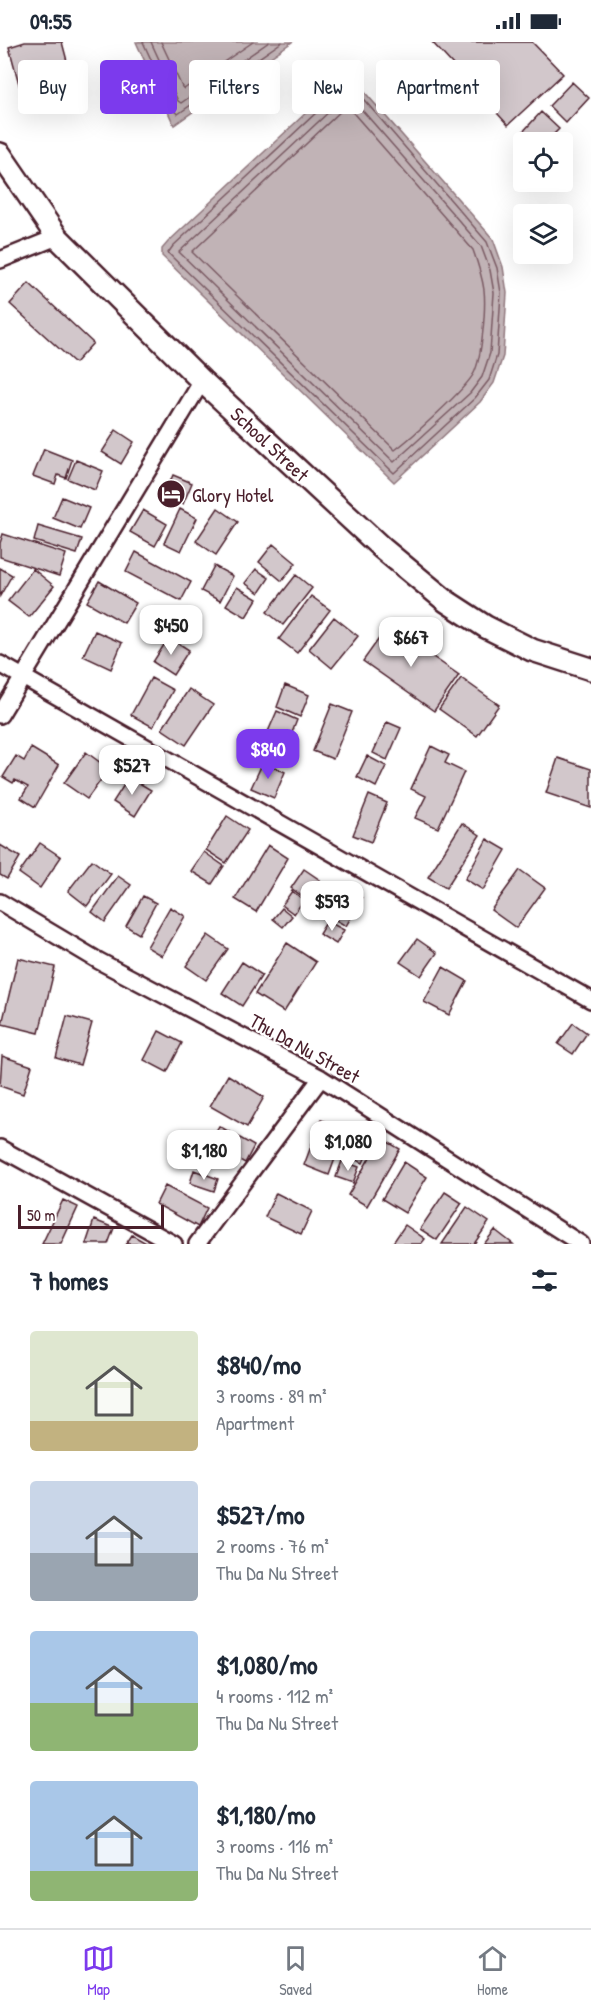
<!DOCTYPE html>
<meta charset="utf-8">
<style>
:root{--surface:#fff;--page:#f2f2f3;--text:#1f2937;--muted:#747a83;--line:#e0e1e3;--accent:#7c3aed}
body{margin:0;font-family:"Patrick Hand",sans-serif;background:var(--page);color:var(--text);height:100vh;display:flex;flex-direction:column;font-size:22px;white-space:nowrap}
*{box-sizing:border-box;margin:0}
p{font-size:20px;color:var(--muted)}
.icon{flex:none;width:33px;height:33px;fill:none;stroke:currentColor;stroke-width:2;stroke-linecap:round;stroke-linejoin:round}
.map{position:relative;height:1202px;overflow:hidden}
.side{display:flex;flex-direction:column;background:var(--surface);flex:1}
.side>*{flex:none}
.hud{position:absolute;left:18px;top:18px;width:555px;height:54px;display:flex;gap:12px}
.buttons{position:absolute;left:513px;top:90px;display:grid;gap:12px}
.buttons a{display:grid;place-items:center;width:60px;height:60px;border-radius:6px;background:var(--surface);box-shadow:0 6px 24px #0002;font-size:30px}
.scale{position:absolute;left:18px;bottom:15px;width:146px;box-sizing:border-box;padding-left:6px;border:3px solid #4a1f2b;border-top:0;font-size:16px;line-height:21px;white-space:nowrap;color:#4a1f2b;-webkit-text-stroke:4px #fff;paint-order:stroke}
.price{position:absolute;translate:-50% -51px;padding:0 14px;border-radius:12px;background:#fff;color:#222;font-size:20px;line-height:39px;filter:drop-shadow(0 2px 3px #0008)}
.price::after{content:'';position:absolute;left:50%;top:36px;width:18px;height:14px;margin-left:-9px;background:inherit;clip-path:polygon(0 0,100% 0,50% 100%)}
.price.active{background:var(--accent);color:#fff}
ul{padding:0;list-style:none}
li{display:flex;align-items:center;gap:18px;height:150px;padding:0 30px}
li span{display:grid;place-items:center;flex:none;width:168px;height:120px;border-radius:6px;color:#555}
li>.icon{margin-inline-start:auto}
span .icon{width:72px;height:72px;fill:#fffc;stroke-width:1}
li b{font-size:26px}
h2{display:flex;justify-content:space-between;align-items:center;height:72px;padding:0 30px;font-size:26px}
.chip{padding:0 21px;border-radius:6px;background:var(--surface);box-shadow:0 6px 24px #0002;font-size:21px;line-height:54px}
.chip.active{background:var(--accent);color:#fff}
.status{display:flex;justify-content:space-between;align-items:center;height:42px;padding:0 30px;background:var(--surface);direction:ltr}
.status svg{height:16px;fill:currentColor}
.dock{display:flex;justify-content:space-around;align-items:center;height:84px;border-top:2px solid var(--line);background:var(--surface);font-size:16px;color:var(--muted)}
.dock a{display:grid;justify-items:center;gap:3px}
.dock .active{color:var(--accent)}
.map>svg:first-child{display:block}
</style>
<div class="status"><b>09:55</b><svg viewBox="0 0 49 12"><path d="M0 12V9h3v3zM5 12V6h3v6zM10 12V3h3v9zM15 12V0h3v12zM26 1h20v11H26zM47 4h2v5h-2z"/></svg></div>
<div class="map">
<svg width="591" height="1202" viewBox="0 0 591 1202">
<rect width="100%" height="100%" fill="#fff"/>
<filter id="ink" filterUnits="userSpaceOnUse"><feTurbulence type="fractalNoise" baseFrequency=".0167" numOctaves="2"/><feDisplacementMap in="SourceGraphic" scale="12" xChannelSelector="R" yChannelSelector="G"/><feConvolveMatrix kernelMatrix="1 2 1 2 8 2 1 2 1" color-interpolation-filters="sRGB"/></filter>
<g filter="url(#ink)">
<path fill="#c1b3b6" stroke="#91787e" stroke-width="1.5" d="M136,0H292L174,83Z
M346,36L354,38L493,197L503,225L507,251L503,314L494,341L480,360L394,440L162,214V207L168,200L340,39Z"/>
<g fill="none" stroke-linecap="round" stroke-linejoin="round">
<path stroke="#7a5a63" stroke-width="1.5" d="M143,0L175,70L178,72L282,0
M151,0L178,59L181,61L269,0
M161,0L182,45L184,47L253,0
M347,42L352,44L487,200L497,226L501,251L497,313L489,338L475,356L394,431L168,211L173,204Z
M348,52L481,204L490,228L494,251L490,311L482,335L470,351L394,420L179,210Z
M348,65L473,208C478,222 482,234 484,248C486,266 482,315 474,331C466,347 411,396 395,408L192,210L344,66Z"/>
</g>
<path fill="#d2c7cb" stroke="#4a1f2b" stroke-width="1.5" d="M25,0H62L72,38L22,53L9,5Z
M432,0H532L563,32L508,83Z
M572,40L589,56L566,81L549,64Z
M541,70L559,87L546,100H529L520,93Z
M29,241L93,301L75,321L10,262Z
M116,388L134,400L121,422L102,410Z
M44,407L72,418L66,436L58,433L55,442L33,434Z
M76,418L103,429L95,448L68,437Z
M173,433L192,441L183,462L164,454Z
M62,455L89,466L80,487L53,476Z
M218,466L238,480L216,513L196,499Z
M180,467L197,476L181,509L164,501Z
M143,468L167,482L155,504L130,490Z
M38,484L82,497L77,512L34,499Z
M3,492L66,512L59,534L0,515V501Z
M273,502L296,521L282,539L259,520Z
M136,510L191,540L181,559L126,530Z
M214,524L233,534L220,559L201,549Z
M0,526L12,533L0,554Z
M33,527L54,544L29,575L8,559Z
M256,527L269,536L259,551L245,541Z
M296,533L312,546L283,583L267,570Z
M99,539L136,561L124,581L87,560Z
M237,545L257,557L246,575L226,563Z
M311,554L330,568L297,611L279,597Z
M334,575L358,594L332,626L309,607Z
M388,584L459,633L434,669L363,619Z
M95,589L122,601L111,627L83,614Z
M169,595L189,608L173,633L153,620Z
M151,636L173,648L153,685L131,673Z
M461,636L499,663L477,694L439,667Z
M285,643L309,653L300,675L277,665Z
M189,647L213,663L186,703L162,687Z
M332,662L352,670L333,717L313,709Z
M277,669L297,678L288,701L267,692Z
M387,680L401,686L387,718L373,711Z
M431,704L449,713L445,721L464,730L438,786L415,776L426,754L411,747Z
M31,706L59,723L35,765L21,756L28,745L15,738L13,741L3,735L16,714L24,719Z
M86,710L109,727L87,757L64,741Z
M367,714L386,724L376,745L357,735Z
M558,716L591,727V766L546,751Z
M263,720L285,730L274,756L251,746Z
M129,735L151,748L135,774L113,760Z
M369,753L387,761L371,800L353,793Z
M227,774L248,788L226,821L206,808Z
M462,781L480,793L446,846L428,835Z
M487,797L506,808L483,848L465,837Z
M40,801L61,815L40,846L19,831Z
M0,803L20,815L7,837L0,833Z
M268,803L288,816L256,870L235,857Z
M204,810L224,824L212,842L191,829Z
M92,818L111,832L87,864L68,849Z
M304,827L320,838L306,857L291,846Z
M520,828L545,846L516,886L491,868Z
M118,834L131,843L105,880L92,870Z
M343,845L362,856L346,884L327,873Z
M292,849L304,858L294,872L282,863Z
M143,854L156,861L139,892L126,884Z
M170,865L185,874L162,914L147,905Z
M282,866L292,874L283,885L273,877Z
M327,879L344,888L336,902L319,892Z
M208,893L228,907L206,938L186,924Z
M417,897L437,911L421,934L400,920Z
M287,901L316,920L284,970L255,952Z
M18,916L55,925L39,991L2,982Z
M242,920L262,933L242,964L222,951Z
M443,925L467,939L449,973L424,960Z
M67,974L92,981L80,1023L56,1016Z
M573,981L587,991L573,1012L558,1002Z
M159,989L182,1001L167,1030L144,1018Z
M2,1014L32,1024L23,1052L0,1044Z
M228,1033L264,1055L247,1085L210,1064Z
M321,1078L346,1087L329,1133L304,1123Z
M219,1084L254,1104L245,1121L209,1101Z
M381,1096L400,1107L367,1164L348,1153Z
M352,1097L370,1105L363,1121L345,1113Z
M342,1119L359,1125L353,1141L336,1135Z
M404,1120L427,1135L405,1171L382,1157Z
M194,1128L218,1137L214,1149L190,1141Z
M165,1144L207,1166L198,1185L156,1162Z
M445,1150L462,1161L437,1198L420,1187Z
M276,1151L312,1169L301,1192L265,1175Z
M63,1158L78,1165L61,1202H42Z
M467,1165L489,1180L474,1202H442Z
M94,1178L114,1186L108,1202H86Z
M405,1183L425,1197L421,1202H392Z
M495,1188L513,1202H484Z
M132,1193L148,1202H126Z"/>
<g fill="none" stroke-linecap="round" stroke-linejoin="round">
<g stroke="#4a1f2b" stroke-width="20">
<path id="street" d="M0,218L57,195
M0,622L591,958
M0,673L202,339
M0,860L99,919L321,1036L581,1202
M0,1106L174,1202
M197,1202L321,1036"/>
</g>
<g stroke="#4a1f2b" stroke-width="26">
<path id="secondary" d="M0,112L57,195L202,339L382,506L446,559L486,585L532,608L591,627"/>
</g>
<use href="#street" stroke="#fff" stroke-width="15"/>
<use href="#secondary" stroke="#fff" stroke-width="21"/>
</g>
</g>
<defs>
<g id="hotel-disc" transform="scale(1.5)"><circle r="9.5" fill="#4a1f2b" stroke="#fff"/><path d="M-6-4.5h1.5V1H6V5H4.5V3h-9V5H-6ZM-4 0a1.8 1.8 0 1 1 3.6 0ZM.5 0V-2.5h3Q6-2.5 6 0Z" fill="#fff"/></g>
</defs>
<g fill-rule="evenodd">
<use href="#hotel-disc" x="171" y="452"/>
</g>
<g text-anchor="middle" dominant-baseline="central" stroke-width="4.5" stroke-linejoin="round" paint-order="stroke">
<g font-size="20" fill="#4a1f2b" stroke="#fff">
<text transform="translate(270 402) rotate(43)">School Street</text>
<text transform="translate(305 1006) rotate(29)">Thu Da Nu Street</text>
</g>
<g font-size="20" fill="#4a1f2b" stroke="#fff" text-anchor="start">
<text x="192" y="452">Glory Hotel</text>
</g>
</g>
</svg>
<div class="buttons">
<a><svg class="icon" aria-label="locate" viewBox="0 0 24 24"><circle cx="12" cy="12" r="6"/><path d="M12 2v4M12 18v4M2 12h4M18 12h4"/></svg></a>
<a><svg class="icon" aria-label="layers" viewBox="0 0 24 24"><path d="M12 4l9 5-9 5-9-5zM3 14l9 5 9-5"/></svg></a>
</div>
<div class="scale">50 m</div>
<b class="price" style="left:171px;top:614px">$450</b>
<b class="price" style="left:411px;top:626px">$667</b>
<b class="price active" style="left:268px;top:738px">$840</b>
<b class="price" style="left:132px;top:754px">$527</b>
<b class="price" style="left:332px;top:890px">$593</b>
<b class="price" style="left:348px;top:1130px">$1,080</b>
<b class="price" style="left:204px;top:1139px">$1,180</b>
<div class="hud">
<a class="chip">Buy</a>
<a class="chip active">Rent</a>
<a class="chip">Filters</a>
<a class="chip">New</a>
<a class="chip">Apartment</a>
</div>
</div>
<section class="side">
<h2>7 homes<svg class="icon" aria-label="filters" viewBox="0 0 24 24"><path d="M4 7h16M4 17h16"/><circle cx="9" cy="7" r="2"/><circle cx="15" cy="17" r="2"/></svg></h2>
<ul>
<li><span style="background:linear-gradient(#dfe7d0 75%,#c2b280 0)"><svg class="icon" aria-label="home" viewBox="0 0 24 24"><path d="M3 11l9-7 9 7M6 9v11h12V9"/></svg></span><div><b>$840/mo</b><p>3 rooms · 89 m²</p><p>Apartment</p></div></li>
<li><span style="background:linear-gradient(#c9d6e8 60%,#9aa5b1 0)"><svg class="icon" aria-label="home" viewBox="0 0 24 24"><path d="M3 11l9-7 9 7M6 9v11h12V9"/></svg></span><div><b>$527/mo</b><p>2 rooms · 76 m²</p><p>Thu Da Nu Street</p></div></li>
<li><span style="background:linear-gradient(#a9c7e8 60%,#8fb573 0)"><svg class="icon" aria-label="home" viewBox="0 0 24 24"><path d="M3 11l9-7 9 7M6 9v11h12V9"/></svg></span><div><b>$1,080/mo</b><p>4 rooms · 112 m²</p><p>Thu Da Nu Street</p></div></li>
<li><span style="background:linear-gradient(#a9c7e8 75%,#8fb573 0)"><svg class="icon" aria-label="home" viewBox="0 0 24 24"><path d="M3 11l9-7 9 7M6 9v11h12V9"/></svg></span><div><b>$1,180/mo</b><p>3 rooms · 116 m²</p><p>Thu Da Nu Street</p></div></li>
</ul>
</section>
<nav class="dock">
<a class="active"><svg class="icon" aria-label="map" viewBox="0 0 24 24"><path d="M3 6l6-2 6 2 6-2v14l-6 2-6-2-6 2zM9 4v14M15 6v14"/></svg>Map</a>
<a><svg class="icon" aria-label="saved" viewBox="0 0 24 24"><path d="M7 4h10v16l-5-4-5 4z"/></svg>Saved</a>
<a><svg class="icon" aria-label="home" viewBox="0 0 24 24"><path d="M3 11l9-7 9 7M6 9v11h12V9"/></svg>Home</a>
</nav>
